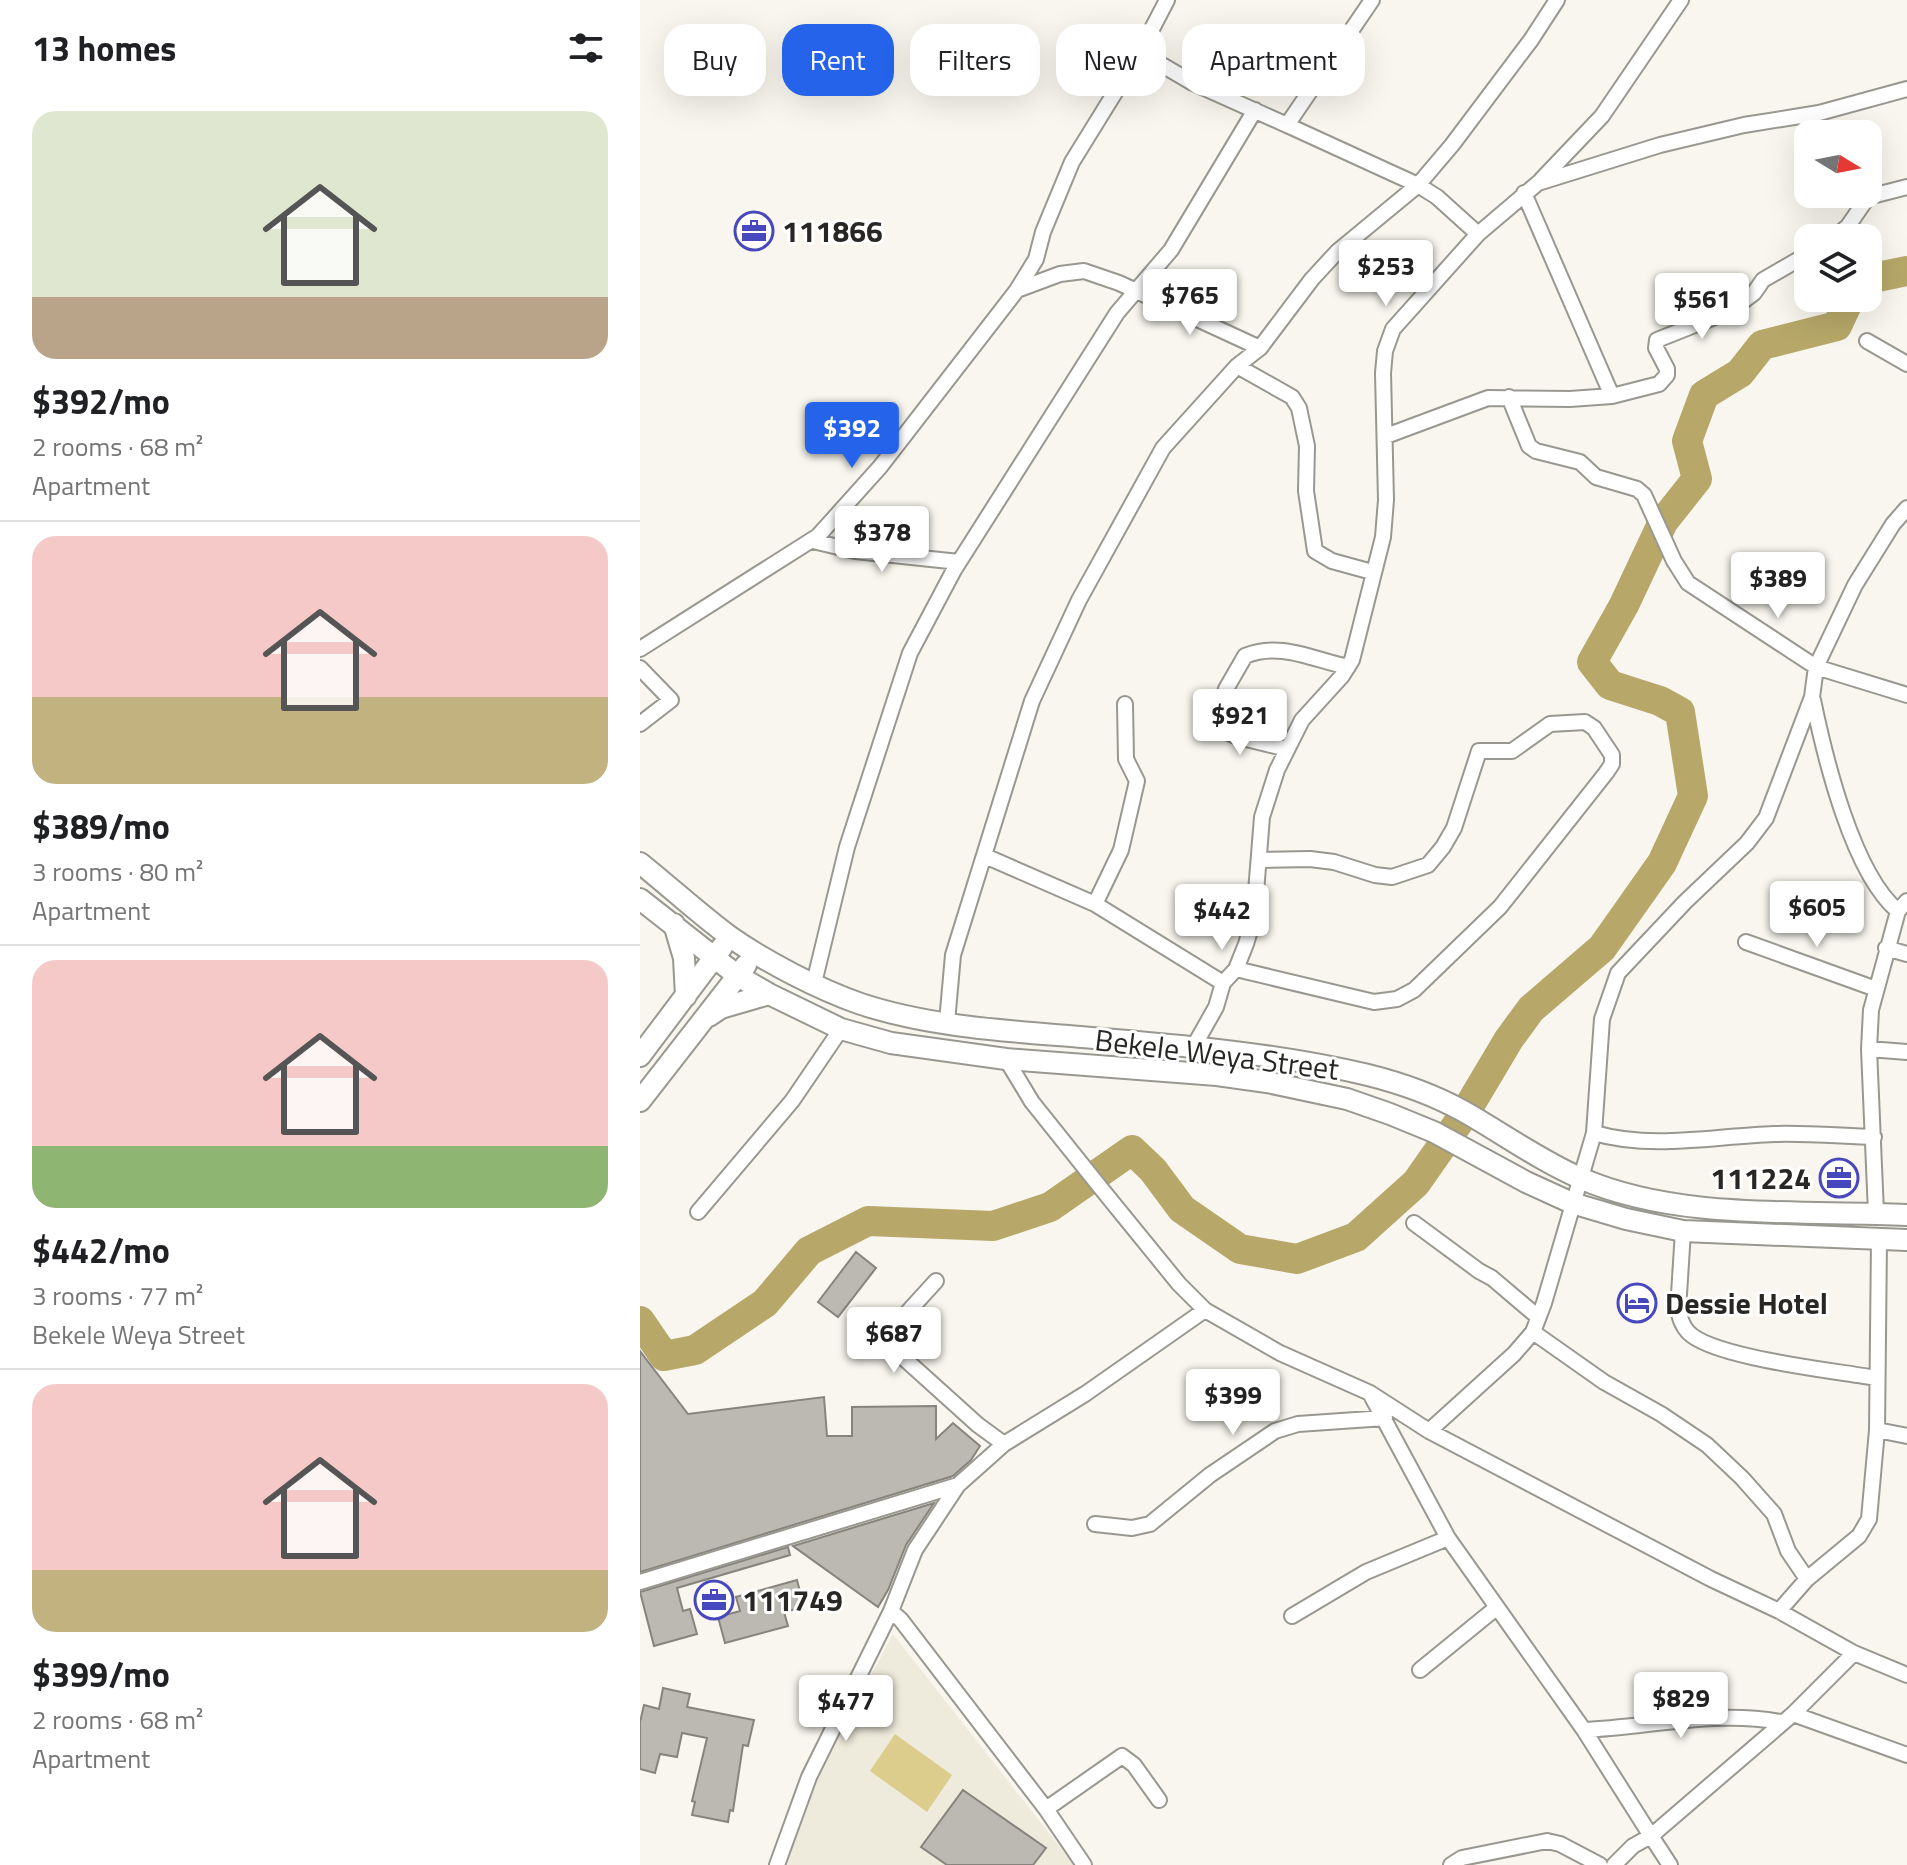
<!DOCTYPE html>
<meta charset="utf-8">
<style>
:root{--surface:#fff;--page:#f2f2f2;--text:#202124;--muted:#757577;--line:#e0e0e0;--accent:#2563eb}
body{margin:0;font-family:"Titillium Web",sans-serif;background:var(--page);color:var(--text);height:100vh;display:flex;flex-direction:column;font-size:30px;white-space:nowrap}
*{box-sizing:border-box;margin:0}
p{font-size:26px;color:var(--muted)}
.icon{flex:none;width:44px;height:44px;fill:none;stroke:currentColor;stroke-width:2;stroke-linecap:round;stroke-linejoin:round}
.map{position:relative;flex:1;overflow:hidden}
.side{display:flex;flex-direction:column;background:var(--surface);width:640px}
.side>*{flex:none}
.top-card{position:absolute;left:24px;top:24px;width:760px;height:72px;display:flex;gap:16px}
.needle{width:52px;rotate:100deg}
.controls{position:absolute;left:1154px;top:120px;display:grid;gap:16px}
.controls a{display:grid;place-items:center;width:88px;height:88px;border-radius:16px;background:var(--surface);box-shadow:0 8px 32px #0002;font-size:40px}
.price{position:absolute;translate:-50% -68px;padding:0 18px;border-radius:8px;background:#fff;color:#222;font-size:26px;line-height:52px;filter:drop-shadow(0 2px 4px #0008)}
.price::after{content:'';position:absolute;left:50%;top:48px;width:24px;height:18px;margin-left:-12px;background:inherit;clip-path:polygon(0 0,100% 0,50% 100%)}
.price.selected{background:var(--accent);color:#fff}
ul{padding:0;list-style:none}
li{display:grid;align-content:center;gap:16px;height:424px;padding:0 32px}
li+li{border-top:2px solid var(--line)}
li span{display:grid;place-items:center;height:248px;border-radius:24px;color:#555}
li>.icon{margin-inline-start:auto}
span .icon{width:144px;height:144px;fill:#fffc;stroke-width:1}
li b{font-size:34px}
h2{display:flex;justify-content:space-between;align-items:center;height:96px;padding:0 32px;font-size:34px}
.pill{padding:0 28px;border-radius:24px;background:var(--surface);box-shadow:0 8px 32px #0002;font-size:28px;line-height:72px}
.pill.selected{background:var(--accent);color:#fff}
main{display:flex;flex:1;min-height:0}
.map>svg:first-child{display:block}
</style>
<main>
<section class="side">
<h2>13 homes<svg class="icon" aria-label="filters" viewBox="0 0 24 24"><path d="M4 7h16M4 17h16"/><circle cx="9" cy="7" r="2"/><circle cx="15" cy="17" r="2"/></svg></h2>
<ul>
<li><span style="background:linear-gradient(#dfe7d0 75%,#b9a48a 0)"><svg class="icon" aria-label="home" viewBox="0 0 24 24"><path d="M3 11l9-7 9 7M6 9v11h12V9"/></svg></span><div><b>$392/mo</b><p>2 rooms · 68 m²</p><p>Apartment</p></div></li>
<li><span style="background:linear-gradient(#f6c9c9 65%,#c2b280 0)"><svg class="icon" aria-label="home" viewBox="0 0 24 24"><path d="M3 11l9-7 9 7M6 9v11h12V9"/></svg></span><div><b>$389/mo</b><p>3 rooms · 80 m²</p><p>Apartment</p></div></li>
<li><span style="background:linear-gradient(#f6c9c9 75%,#8fb573 0)"><svg class="icon" aria-label="home" viewBox="0 0 24 24"><path d="M3 11l9-7 9 7M6 9v11h12V9"/></svg></span><div><b>$442/mo</b><p>3 rooms · 77 m²</p><p>Bekele Weya Street</p></div></li>
<li><span style="background:linear-gradient(#f6c9c9 75%,#c2b280 0)"><svg class="icon" aria-label="home" viewBox="0 0 24 24"><path d="M3 11l9-7 9 7M6 9v11h12V9"/></svg></span><div><b>$399/mo</b><p>2 rooms · 68 m²</p><p>Apartment</p></div></li>
</ul>
</section>
<div class="map">
<svg width="1267" height="1865" viewBox="0 0 1267 1865">
<rect width="100%" height="100%" fill="#f8f6ee"/>
<path fill="#efebdc" d="M253,1634L434,1865H147L173,1784Z"/>
<path fill="#dccd8d" d="M255,1734L312,1775L287,1812L230,1771Z"/>
<g fill="none" stroke-linecap="round" stroke-linejoin="round">
<path stroke="#b7a869" stroke-width="30" d="M1228,279L1267,271
M0,1321L24,1356L55,1350L125,1303L169,1251L228,1221L353,1226L410,1207L492,1150L513,1170L542,1209L600,1249L657,1259L716,1237L776,1183L825,1113L869,1039L891,1009L962,948L1022,863L1053,796L1040,712L1020,701L970,685L952,662L984,605L1023,522L1057,479L1047,441L1064,395L1100,373L1122,345L1197,326L1210,298"/>
</g>
<path fill="#bbb9b1" stroke="#86847d" stroke-width="2" d="M216,1252L236,1268L198,1317L178,1302Z
M0,1351L48,1414L184,1397L187,1436H212V1407L296,1406V1439L313,1423L340,1446L331,1460L313,1476L0,1572Z
M294,1503L266,1545L248,1590L238,1607L153,1546Z
M148,1547L150,1555L37,1588L43,1611L50,1609L57,1634L14,1646L0,1592Z
M157,1580L164,1607L144,1612L148,1626L85,1643L78,1617L100,1611L96,1597Z
M23,1688L50,1694L47,1707L114,1720L108,1746L103,1745L93,1811L90,1810L88,1822L52,1815L55,1802L52,1801L67,1738L42,1733L37,1757L20,1754L15,1773L0,1769V1722L4,1705L19,1709Z
M323,1790L406,1848L393,1865H307L281,1847Z"/>
<g fill="none" stroke-linecap="round" stroke-linejoin="round">
<g stroke="#999890" stroke-width="18">
<path id="street" d="M732,0L647,125L778,185L797,197L838,234
M500,52L551,82L647,125
M901,180L962,116L1041,0
M1194,238L1208,226L1228,197L1267,187
M377,290L420,274L444,271L479,283L620,348
M1227,341L1267,364
M597,366L652,397L659,408L667,446L666,491L675,551L692,561L732,572
M972,396L1019,384L1027,375V369L1016,348L1017,340L1090,311L1114,293L1123,280L1168,254
M869,397L889,446L896,451L940,462L956,477L997,489L1004,495L1034,561L1048,583L1176,667L1267,695
M746,436L848,398L930,399L972,396L884,193
M173,541L215,551L319,562
M0,649L178,536L240,467L377,290L396,259L403,232L432,162L500,52L527,0
M0,668L31,700L0,724
M1173,700C1185,758 1213,874 1258,911
M485,704L486,759L497,781L481,850L455,904L583,983
M647,749L598,737L574,727L586,689L605,656C639,641 674,660 708,667
M345,856L455,904
M1106,942L1236,989
M1246,948L1267,954
M596,969L734,1002L757,999L774,990L860,907L966,773L972,764V755L954,728L945,722L910,724L872,751H839L814,828L803,847L788,865L752,877L735,875L694,862L670,859L620,860
M174,983L207,847L270,653L314,570L477,313L531,250L615,110
M307,1022L313,955L392,701L439,600L523,448L597,366L620,348L672,279L697,252L778,185L812,145L891,40L917,0
M554,1046L576,1007L583,983L596,969L606,944L614,917L622,817L637,770L662,720L702,676L712,660L743,537L746,500L743,373L745,351L753,329L838,234L898,183L1020,145L1104,125L1179,113L1267,89
M1229,1049L1267,1052
M366,1059L392,1102L460,1187L539,1284L565,1310L640,1353L730,1393L789,1431L1071,1579L1139,1611L1214,1653L1267,1675
M954,1133C1013,1150 1074,1136 1134,1134C1167,1133 1201,1136 1234,1137
M58,1212L152,1101L201,1029
M1236,1213L1229,1049L1231,1010L1258,911L1267,901
M774,1223L839,1271L852,1278L898,1317
M1043,1231L1038,1310C1040,1318 1042,1326 1048,1332C1072,1358 1198,1371 1236,1378
M296,1281L255,1326L253,1339L257,1352L338,1425L364,1444
M893,1332L964,1382L1021,1414L1067,1445L1102,1478L1134,1514L1148,1551L1167,1579
M732,1397L808,1538L944,1730L1011,1836L993,1846L974,1865
M1237,1430L1267,1436
M789,1431L874,1354L893,1332L904,1303L954,1133L962,1019L978,973L1045,902L1107,843L1126,818L1172,697L1176,667L1215,585L1253,524L1267,508
M455,1524L492,1528L510,1524L570,1475L635,1431L658,1424L745,1418
M0,1582L318,1485
M1139,1611L1167,1579L1219,1536L1229,1519L1237,1430L1239,1240
M652,1616L726,1572L808,1538
M780,1670L856,1608
M1153,1714L1267,1755
M944,1730C1009,1727 1076,1710 1140,1722
M406,1809L482,1756L494,1765L519,1800
M137,1865L169,1777L251,1611
M444,1865L406,1809L261,1620L251,1611L275,1550L318,1485L364,1444L445,1394L565,1310
M811,1865L822,1858L907,1841L920,1844L960,1865
M1030,1865L1011,1836L1153,1714L1214,1653"/>
</g>
<g stroke="#999890" stroke-width="24">
<path id="primary" d="M0,863C30,887 58,913 89,936C124,961 180,990 221,1004C291,1027 368,1031 441,1037C537,1045 634,1053 728,1075C760,1083 794,1095 823,1111C862,1133 899,1160 940,1178C1038,1221 1162,1210 1267,1215
M0,899L98,976L129,994L201,1029L251,1043L366,1059L577,1075L627,1082L707,1099L750,1114L794,1132L886,1182L932,1203L986,1219L1043,1231L1267,1240
M34,924L44,958L46,996
M69,1016L81,1008L129,994
M0,1056L82,947
M0,1101L106,965"/>
</g>
<use href="#street" stroke="#fff" stroke-width="14"/>
<use href="#primary" stroke="#fff" stroke-width="20"/>
</g>
<defs>
<g id="office-ring" transform="scale(2)"><circle r="9.5" fill="#fff" stroke="#4748bd" stroke-width="1.5"/><path d="M-6-3h4V-5.5h4V-3h4V5H-6ZM-1-4.5V-3h2v-1.5ZM-6 0V1H6V0Z" fill="#4748bd"/></g>
<g id="hotel-ring" transform="scale(2)"><circle r="9.5" fill="#fff" stroke="#4748bd" stroke-width="1.5"/><path d="M-6-4.5h1.5V1H6V5H4.5V3h-9V5H-6ZM-4 0a1.8 1.8 0 1 1 3.6 0ZM.5 0V-2.5h3Q6-2.5 6 0Z" fill="#4748bd"/></g>
</defs>
<g fill-rule="evenodd">
<use href="#office-ring" x="114" y="231"/>
<use href="#office-ring" x="1199" y="1178"/>
<use href="#hotel-ring" x="997" y="1303"/>
<use href="#office-ring" x="74" y="1600"/>
</g>
<g text-anchor="middle" dominant-baseline="central" stroke-width="6" stroke-linejoin="round" paint-order="stroke">
<g font-size="30" font-weight="bold" fill="#282724" stroke="#fff" text-anchor="start">
<text x="142" y="231">111866</text>
<text x="1171" y="1178" text-anchor="end">111224</text>
<text x="1025" y="1303">Dessie Hotel</text>
<text x="102" y="1600">111749</text>
</g>
<g font-size="30" fill="#282724" stroke="#fff">
<text transform="translate(577 1054) rotate(7)">Bekele Weya Street</text>
</g>
</g>
</svg>
<div class="controls">
<a><svg class="needle" viewBox="-14 -14 28 28"><path d="M0-13l5 13h-10z" fill="#e53935"/><path d="M0 13l5-13h-10z" fill="#757577"/></svg></a>
<a><svg class="icon" aria-label="layers" viewBox="0 0 24 24"><path d="M12 4l9 5-9 5-9-5zM3 14l9 5 9-5"/></svg></a>
</div>
<b class="price" style="left:746px;top:308px">$253</b>
<b class="price" style="left:550px;top:337px">$765</b>
<b class="price" style="left:1062px;top:341px">$561</b>
<b class="price selected" style="left:212px;top:470px">$392</b>
<b class="price" style="left:242px;top:574px">$378</b>
<b class="price" style="left:1138px;top:620px">$389</b>
<b class="price" style="left:600px;top:757px">$921</b>
<b class="price" style="left:1177px;top:949px">$605</b>
<b class="price" style="left:582px;top:952px">$442</b>
<b class="price" style="left:254px;top:1375px">$687</b>
<b class="price" style="left:593px;top:1437px">$399</b>
<b class="price" style="left:1041px;top:1740px">$829</b>
<b class="price" style="left:206px;top:1743px">$477</b>
<div class="top-card">
<a class="pill">Buy</a>
<a class="pill selected">Rent</a>
<a class="pill">Filters</a>
<a class="pill">New</a>
<a class="pill">Apartment</a>
</div>
</div>
</main>
